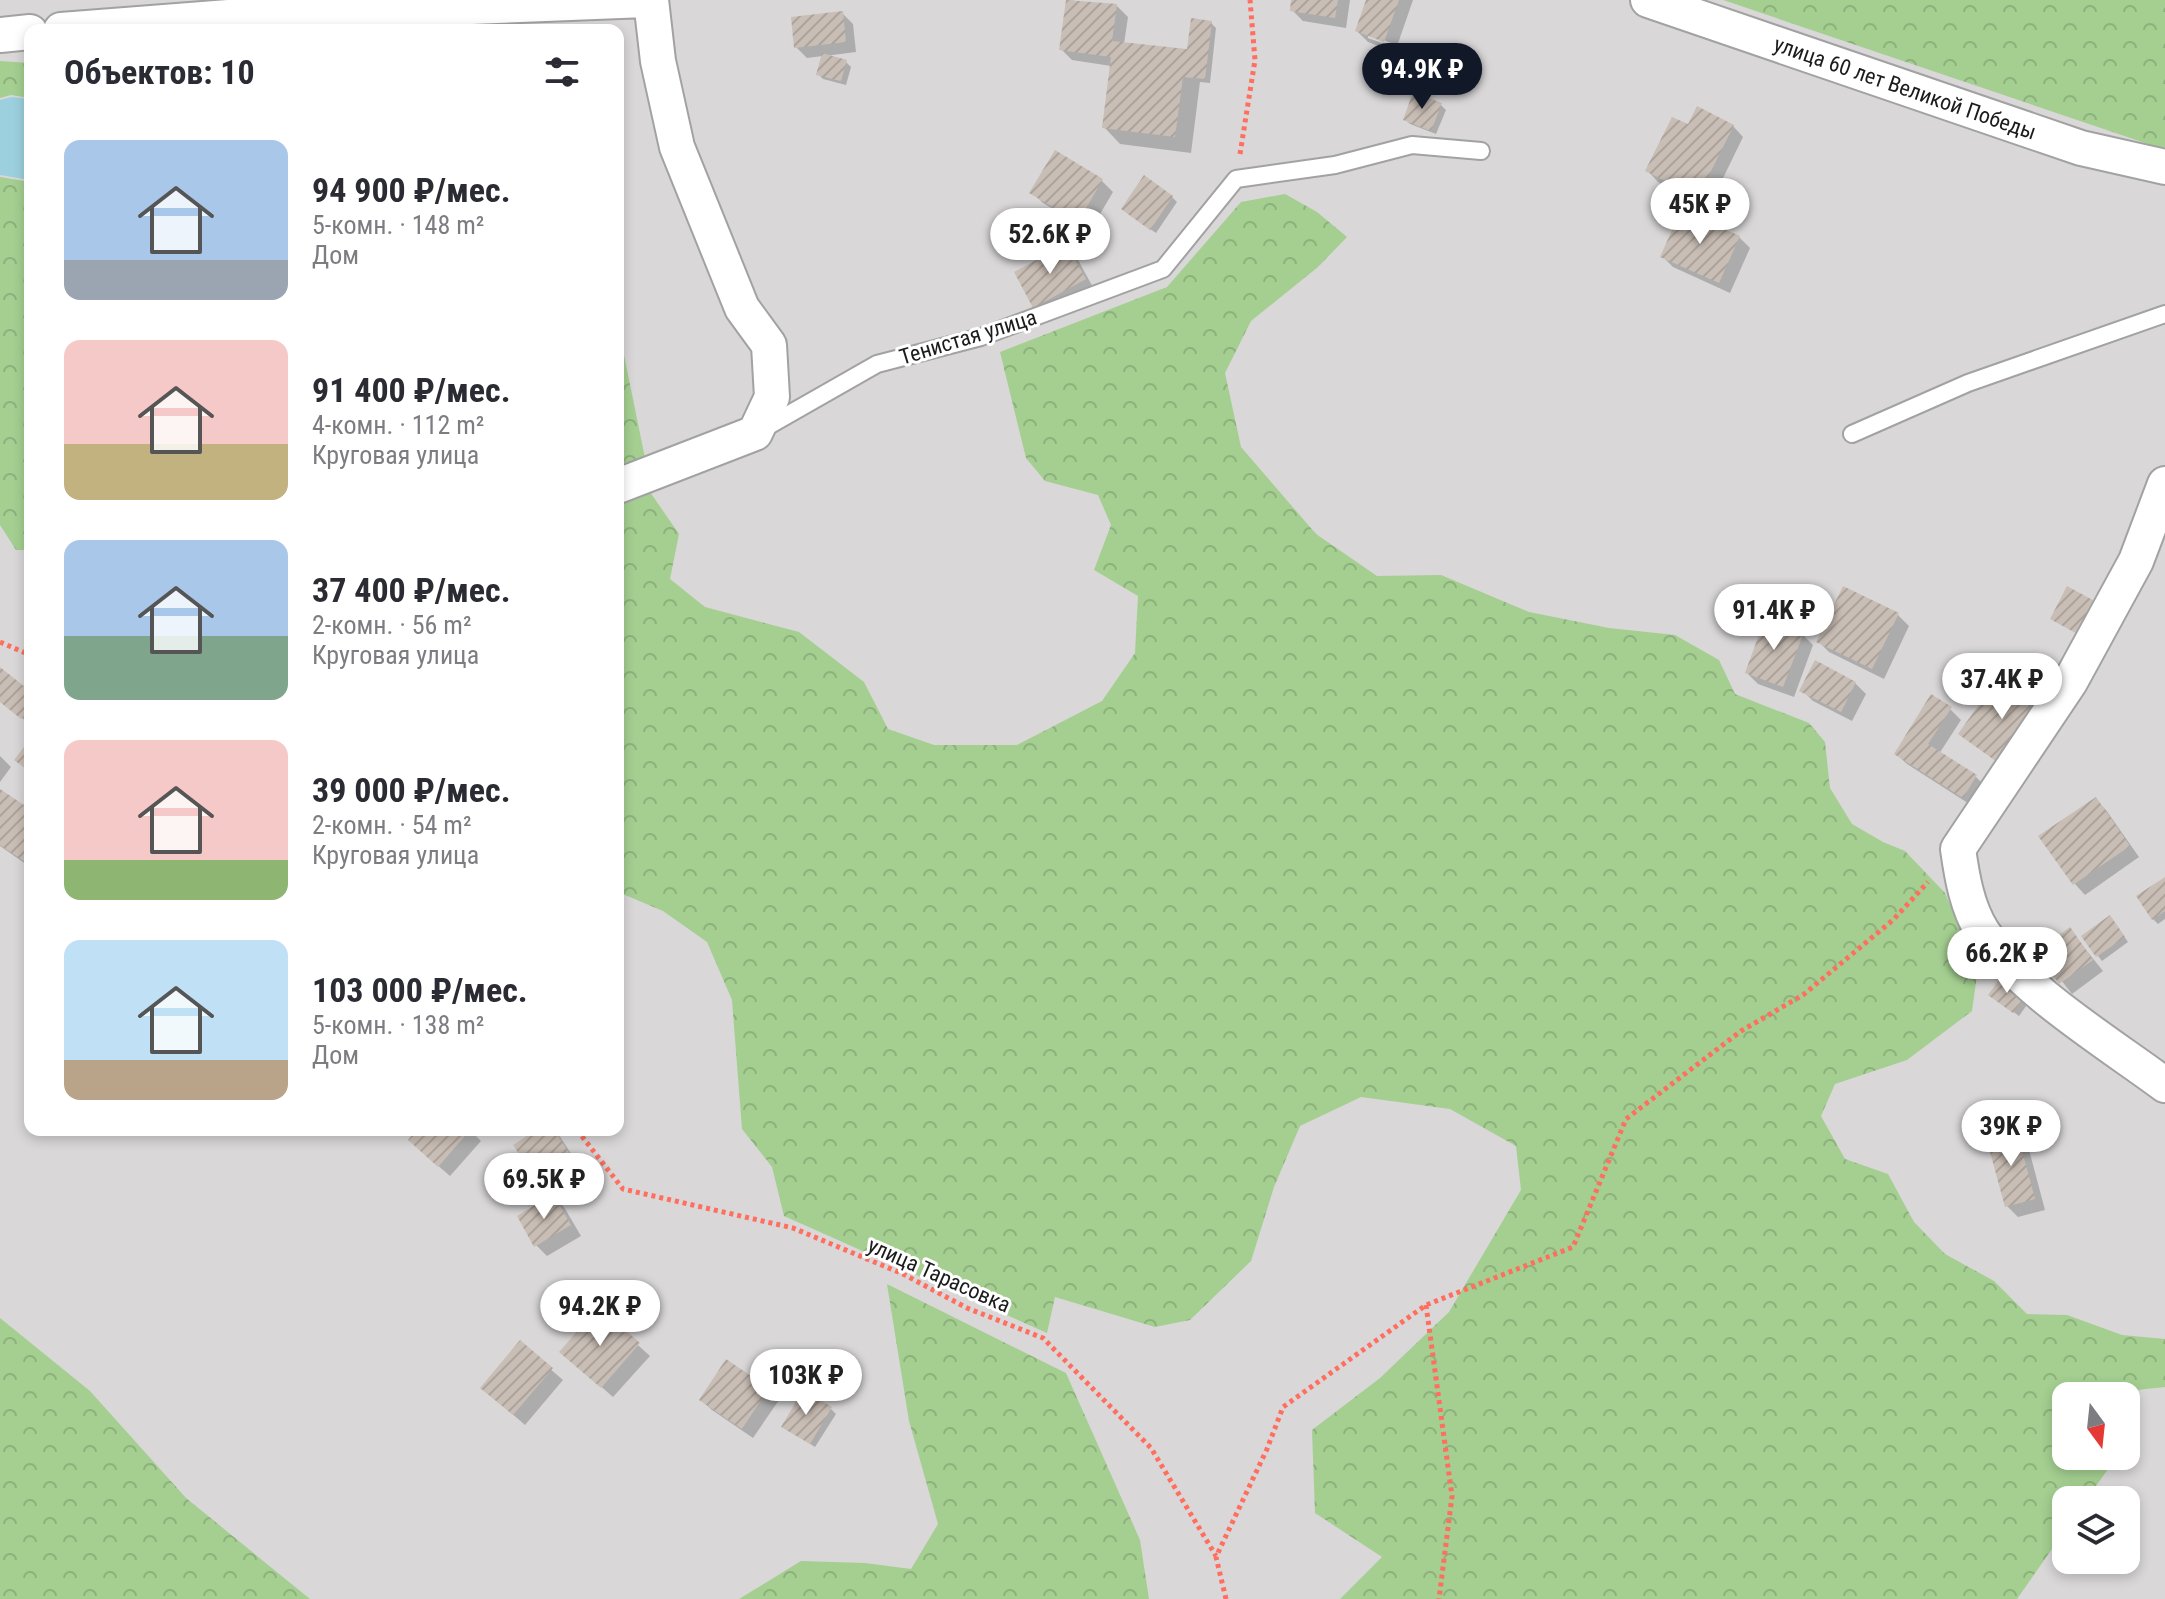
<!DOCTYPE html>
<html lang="ru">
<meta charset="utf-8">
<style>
:root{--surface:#fff;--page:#f2f2f3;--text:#2b2b33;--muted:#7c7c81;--accent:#111827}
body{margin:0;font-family:"Roboto Condensed",sans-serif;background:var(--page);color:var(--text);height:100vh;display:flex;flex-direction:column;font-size:30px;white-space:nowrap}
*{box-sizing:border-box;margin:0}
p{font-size:26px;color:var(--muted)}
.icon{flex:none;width:44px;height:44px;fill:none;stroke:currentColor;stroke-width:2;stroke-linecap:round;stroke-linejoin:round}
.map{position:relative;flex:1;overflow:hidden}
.drawer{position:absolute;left:24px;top:24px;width:600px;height:1112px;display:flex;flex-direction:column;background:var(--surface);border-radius:16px;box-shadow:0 4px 12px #0003}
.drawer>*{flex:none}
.needle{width:52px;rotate:165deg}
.fabs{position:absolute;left:2052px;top:1382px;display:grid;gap:16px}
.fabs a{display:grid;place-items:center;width:88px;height:88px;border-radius:16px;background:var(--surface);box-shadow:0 4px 12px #0003;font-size:40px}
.price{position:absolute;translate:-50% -68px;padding:0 18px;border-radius:28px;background:#fff;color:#222;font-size:26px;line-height:52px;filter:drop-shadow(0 2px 4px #0008)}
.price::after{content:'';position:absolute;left:50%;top:48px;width:24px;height:18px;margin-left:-12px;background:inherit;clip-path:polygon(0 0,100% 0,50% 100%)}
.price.current{background:var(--accent);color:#fff}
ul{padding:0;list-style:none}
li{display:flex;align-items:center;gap:24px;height:200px;padding:0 40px}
li span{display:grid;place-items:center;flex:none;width:224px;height:160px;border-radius:16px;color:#555}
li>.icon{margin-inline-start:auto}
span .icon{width:96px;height:96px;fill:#fffc;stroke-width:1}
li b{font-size:34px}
h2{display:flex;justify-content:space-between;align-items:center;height:96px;padding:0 40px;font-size:34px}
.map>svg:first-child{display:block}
</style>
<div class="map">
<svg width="2165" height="1599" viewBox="0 0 2165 1599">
<defs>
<pattern id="forest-crowns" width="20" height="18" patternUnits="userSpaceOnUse" patternTransform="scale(2)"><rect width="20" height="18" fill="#a4cf91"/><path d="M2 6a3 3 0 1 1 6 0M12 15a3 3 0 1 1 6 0" fill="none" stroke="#8db17c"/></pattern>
<pattern id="building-hatch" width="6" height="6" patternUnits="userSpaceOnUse" patternTransform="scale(2)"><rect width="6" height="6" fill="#c9beb5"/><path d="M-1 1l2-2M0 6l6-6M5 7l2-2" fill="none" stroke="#aca39b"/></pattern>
</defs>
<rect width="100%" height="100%" fill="#ede8df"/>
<path fill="#d9d7d7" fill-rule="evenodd" d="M0,0H1723L2165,147V1599H0ZM30,30H618V1130H30ZM2066,1396H2126V1456H2066ZM2066,1500H2126V1560H2066Z"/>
<path fill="url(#forest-crowns)" d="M1723,0H2165V147H2157Z
M0,61L30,63V98L11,95L0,98Z
M0,177L30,182V550H16L0,525Z
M1285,194L1317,212L1347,237L1318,267L1251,321L1225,373L1241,447L1316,534L1377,576L1441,575L1529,612L1609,628L1675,635L1719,660L1735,694L1809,723L1825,742L1830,788L1852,824L1883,842L1905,851L1945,893L1978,968L1972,1011L1907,1060L1835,1084L1821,1116L1845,1159L1888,1174L1914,1222L1945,1254L1994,1281L2027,1314L2067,1315L2122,1335L2165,1339V1387L2137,1390L2126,1399V1396H2066V1456H2112L2113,1462L2086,1500H2066V1529L2017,1599H1340L1382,1557L1315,1513L1312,1430L1380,1378L1449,1312L1521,1190L1516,1146L1450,1109L1361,1097L1300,1126L1274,1187L1251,1261L1190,1320L1155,1327L1055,1297L1047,1333L784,1216L772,1167L742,1129L732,1000L707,942L663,911L618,892V506L650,492L679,534L670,579L705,607L799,632L864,682L888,729L934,745H1017L1102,701L1135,653L1138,596L1094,570L1111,525L1098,495L1045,481L1026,458L1000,352L1167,287L1241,202Z
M618,350H623L645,458L618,469Z
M887,1284L1066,1373L1140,1540L1149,1599H739L801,1561L865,1563L911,1569L938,1524L909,1421Z
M0,1318L90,1391L186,1498L310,1599H0Z"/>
<path fill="#9cd0de" d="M12,97L30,99V180L0,175V100Z"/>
<path fill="#0003" fill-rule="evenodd" d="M1068,0L1117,6L1128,17L1124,44L1188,54L1211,23L1216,28L1210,83L1200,82L1191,153L1120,144L1104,127L1111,66L1072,60L1061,49Z
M1293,0H1350L1346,28L1303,21L1292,10Z
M1368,0H1413L1395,52L1368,42L1357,31ZM1368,34L1394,44L1393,47L1368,38Z
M842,13L853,24L856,52L825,56L846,62L851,67L846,85L823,79L818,74L823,56L807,58L796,47Z
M1441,105L1446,110L1436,134L1410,124L1405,119Z
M1689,126H1733L1743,137L1709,207L1658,182L1648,171Z
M1102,181L1113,192L1090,231L1043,203L1032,192Z
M1172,197L1177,202L1156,233L1128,214Z
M1739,237L1750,248L1730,293L1673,267L1662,256Z
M1066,247L1077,258L1095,291L1046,318L1035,307Z
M1844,589L1898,615L1909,626L1884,679L1829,652L1818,641Z
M1802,634L1813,645L1794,697L1758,684L1747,673Z
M0,669L30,693V719L27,722L0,701Z
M1855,683L1866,694L1852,721L1813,701L1802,690Z
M1950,709L1961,720L1939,754L1976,777L1987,788L1974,807L1907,764L1896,754Z
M0,756L11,767L0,782Z
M0,793L30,812V867L0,846Z
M2095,799L2106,810L2139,857L2085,895L2075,884L2041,837Z
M2165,879V919L2158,924L2153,919Z
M2115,923L2128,942L2102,961L2098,956Z
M2070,930L2103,971L2072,994L2039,952Z
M2024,998L2029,1002L2019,1016L1996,999Z
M419,1130H470L481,1141L450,1176L421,1151Z
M540,1130H554L559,1135L586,1177L554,1198L564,1207L581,1236L547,1256L536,1245L553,1196L544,1187Z
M2016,1131L2027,1142L2045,1210L2018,1217L2007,1206Z
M599,1310L650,1356L613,1397L573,1362Z
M520,1343L563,1380L525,1425L494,1398Z
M768,1390L779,1400L753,1438L712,1410L701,1400Z
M831,1409L836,1414L815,1447L784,1427Z"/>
<path fill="url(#building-hatch)" d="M1066,0L1117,4L1112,41L1187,49L1191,18L1212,21L1205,79L1183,77L1175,137L1102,128L1111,57L1059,50Z
M1291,0H1338L1335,18L1290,11Z
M1366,0H1399L1384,42L1355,31Z
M843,11L846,42L794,48L791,17Z
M822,53L847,60L841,81L816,75Z
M1413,92L1442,103L1431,131L1403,120Z
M1697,106L1734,125L1698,197L1645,171L1672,117L1688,124Z
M1055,150L1103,179L1078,222L1029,193Z
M1144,175L1173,196L1150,230L1121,209Z
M1681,210L1740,236L1719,283L1660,257Z
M1066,244L1086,279L1033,308L1014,272Z
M1843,586L1899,613L1872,669L1816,642Z
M2067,586L2100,604L2083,637L2050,619Z
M1765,618L1804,632L1783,687L1745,673Z
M1815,660L1856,682L1841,712L1799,691Z
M0,667L30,691V708L21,719L0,702Z
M2000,675L2045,709L2004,767L1958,734Z
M1931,694L1952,707L1928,744L1977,775L1963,798L1894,754Z
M30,739V772L14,760Z
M0,789L30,809V865L0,845Z
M2096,797L2130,846L2073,885L2038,836Z
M2165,877V911L2152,920L2136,896Z
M2110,915L2125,937L2096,957L2081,936Z
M2070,927L2093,960L2059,984L2036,952Z
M2001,977L2026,996L2013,1013L1988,995Z
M2016,1128L2035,1199L2005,1207L1986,1137Z
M416,1130H470L438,1167L408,1140Z
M536,1130H554L577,1165L542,1188L513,1145Z
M553,1194L571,1225L534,1247L517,1216Z
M599,1307L640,1343L601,1388L559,1352Z
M520,1340L553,1368L513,1415L480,1388Z
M726,1359L769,1388L742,1429L699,1400Z
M803,1390L832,1407L810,1444L781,1427Z"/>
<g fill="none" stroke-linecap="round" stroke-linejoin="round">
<g stroke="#a2a2a2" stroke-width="20">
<path id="lane" d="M763,429L877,364L981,337L1163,269L1236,179L1335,165L1412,145L1481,151
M1852,434L1968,383L2165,314"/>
</g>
<g stroke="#a2a2a2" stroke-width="38">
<path id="street" d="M1648,0L2081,148L2165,167
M61,30L241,16L646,0
M0,35L30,32
M2165,484L2136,561L2070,682L1958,849C1962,877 1967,907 1982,931C2018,988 2110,1044 2165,1085
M618,486L755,433L772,397L769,345L742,308L677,147L658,61L651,0"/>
</g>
<path stroke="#ff6e5e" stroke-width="5" stroke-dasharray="4 4" stroke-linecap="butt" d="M1240,154L1255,60L1250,0
M0,642L30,655
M577,1130L623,1189L793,1228L903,1274L967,1308L1043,1338L1151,1448L1216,1556
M1426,1305L1452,1496L1439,1599
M1226,1599L1216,1557L1267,1449L1283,1407L1426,1305L1573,1247L1626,1119L1741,1031L1803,995L1893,920L1928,882"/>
<use href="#lane" stroke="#fff" stroke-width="16"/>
<use href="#street" stroke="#fff" stroke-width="34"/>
</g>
<g text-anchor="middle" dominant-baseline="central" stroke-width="6" stroke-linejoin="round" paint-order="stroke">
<g font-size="22" fill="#1b1b1b" stroke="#fff">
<text transform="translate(1905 88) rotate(19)">улица 60 лет Великой Победы</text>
<text transform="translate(968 337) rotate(-17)">Тенистая улица</text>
<text transform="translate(939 1275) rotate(24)">улица Тарасовка</text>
</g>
</g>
</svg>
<div class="fabs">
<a><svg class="needle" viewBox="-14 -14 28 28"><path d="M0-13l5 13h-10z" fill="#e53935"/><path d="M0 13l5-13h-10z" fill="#7c7c81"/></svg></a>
<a><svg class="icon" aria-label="layers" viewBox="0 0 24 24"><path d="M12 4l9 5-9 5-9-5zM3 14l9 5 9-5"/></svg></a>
</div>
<b class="price current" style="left:1422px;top:111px">94.9K ₽</b>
<b class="price" style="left:1700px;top:246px">45K ₽</b>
<b class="price" style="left:1050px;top:276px">52.6K ₽</b>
<b class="price" style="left:1774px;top:652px">91.4K ₽</b>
<b class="price" style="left:2002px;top:721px">37.4K ₽</b>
<b class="price" style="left:2007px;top:995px">66.2K ₽</b>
<b class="price" style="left:2011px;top:1168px">39K ₽</b>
<b class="price" style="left:544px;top:1221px">69.5K ₽</b>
<b class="price" style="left:600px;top:1348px">94.2K ₽</b>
<b class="price" style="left:806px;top:1417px">103K ₽</b>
<section class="drawer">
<h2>Объектов: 10<svg class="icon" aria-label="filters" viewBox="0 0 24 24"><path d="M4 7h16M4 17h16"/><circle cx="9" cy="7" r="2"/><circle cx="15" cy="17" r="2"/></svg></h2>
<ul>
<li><span style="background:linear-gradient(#a9c7e8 75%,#9aa5b1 0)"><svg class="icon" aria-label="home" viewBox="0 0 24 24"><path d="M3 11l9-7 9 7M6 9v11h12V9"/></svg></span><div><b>94 900 ₽/мес.</b><p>5-комн. · 148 m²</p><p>Дом</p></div></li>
<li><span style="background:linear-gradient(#f6c9c9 65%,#c2b280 0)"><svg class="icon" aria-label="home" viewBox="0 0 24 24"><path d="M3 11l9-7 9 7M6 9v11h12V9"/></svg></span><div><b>91 400 ₽/мес.</b><p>4-комн. · 112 m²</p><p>Круговая улица</p></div></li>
<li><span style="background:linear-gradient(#a9c7e8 60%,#7fa58c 0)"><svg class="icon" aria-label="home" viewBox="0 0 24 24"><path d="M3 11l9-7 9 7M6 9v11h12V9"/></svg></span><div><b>37 400 ₽/мес.</b><p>2-комн. · 56 m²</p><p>Круговая улица</p></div></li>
<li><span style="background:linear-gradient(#f6c9c9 75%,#8fb573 0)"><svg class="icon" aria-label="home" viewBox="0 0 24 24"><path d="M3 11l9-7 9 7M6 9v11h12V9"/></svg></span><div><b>39 000 ₽/мес.</b><p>2-комн. · 54 m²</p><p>Круговая улица</p></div></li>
<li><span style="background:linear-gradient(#bfe0f5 75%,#b9a48a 0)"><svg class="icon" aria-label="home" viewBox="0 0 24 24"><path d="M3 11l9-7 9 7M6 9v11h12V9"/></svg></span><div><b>103 000 ₽/мес.</b><p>5-комн. · 138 m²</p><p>Дом</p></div></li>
</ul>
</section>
</div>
